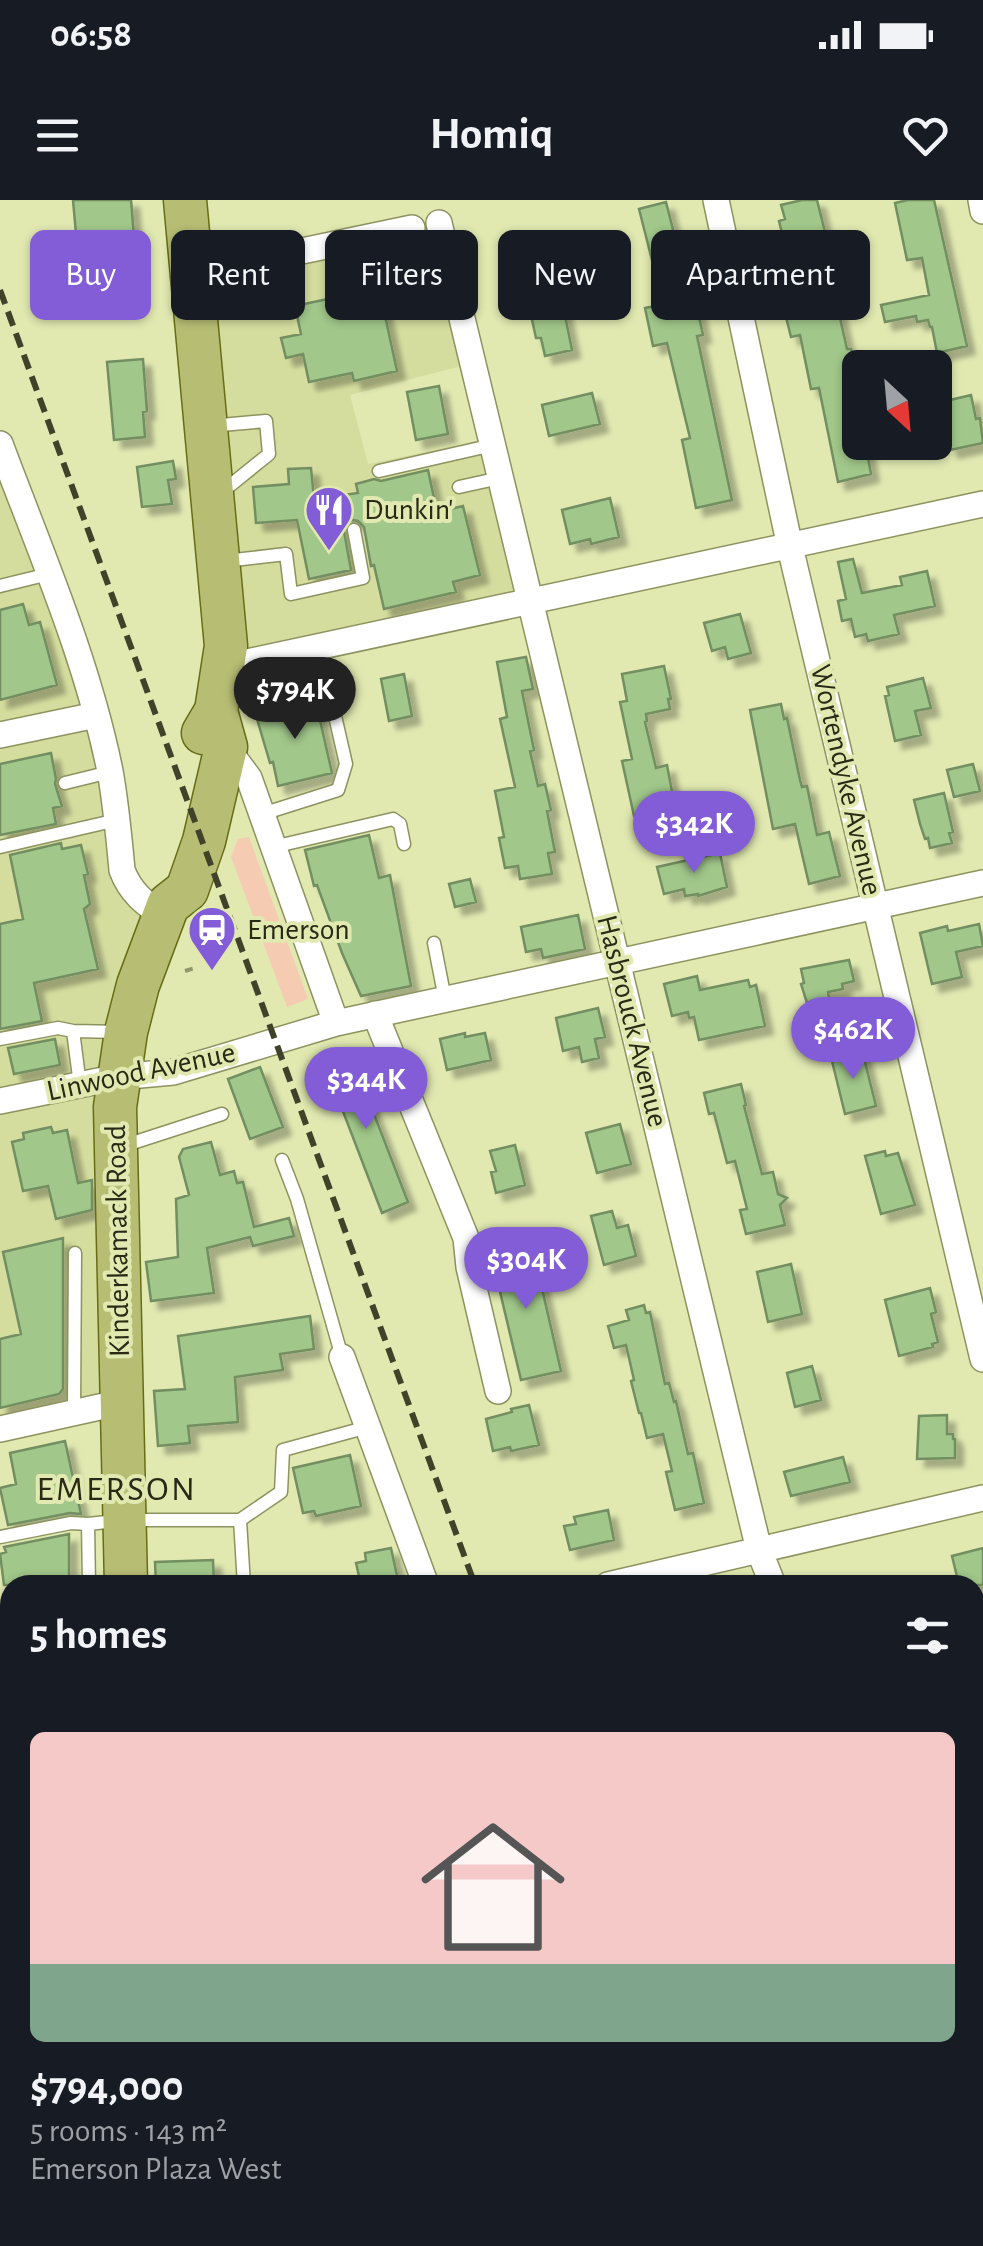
<!DOCTYPE html>
<meta charset="utf-8">
<style>
:root{--surface:#171b24;--page:#242831;--text:#f1f3f6;--muted:#9ea1a6;--accent:#825dd7}
body{margin:0;font-family:"Alegreya Sans",sans-serif;background:var(--page);color:var(--text);height:100vh;display:flex;flex-direction:column;font-size:38px;white-space:nowrap}
*{box-sizing:border-box;margin:0}
p{font-size:32px;color:var(--muted)}
.icon{flex:none;width:55px;height:55px;fill:none;stroke:currentColor;stroke-width:2;stroke-linecap:round;stroke-linejoin:round}
.map{position:relative;flex:1;overflow:hidden}
.sheet{position:absolute;left:0px;top:1375px;width:985px;height:672px;display:flex;flex-direction:column;background:var(--surface);border-radius:30px 30px 0 0;box-shadow:0 2px 8px #0004}
.sheet>*{flex:none}
.hud{position:absolute;left:30px;top:30px;width:925px;height:90px;display:flex;gap:20px}
.needle{width:65px;rotate:154deg}
.controls{position:absolute;left:842px;top:150px;display:grid;gap:20px}
.controls a{display:grid;place-items:center;width:110px;height:110px;border-radius:15px;background:var(--surface);box-shadow:0 2px 8px #0004;font-size:50px}
.price{position:absolute;translate:-50% -85px;padding:0 22px;border-radius:35px;background:var(--accent);color:#fff;font-size:32px;line-height:65px;filter:drop-shadow(0 2px 5px #0008)}
.price::after{content:'';position:absolute;left:50%;top:60px;width:30px;height:22px;margin-left:-15px;background:inherit;clip-path:polygon(0 0,100% 0,50% 100%)}
.price.active{background:#222;color:#fff}
ul{padding:0;list-style:none}
li{display:grid;align-content:center;gap:20px;height:530px;padding:0 30px}
li span{display:grid;place-items:center;height:310px;border-radius:15px;color:#555}
li>.icon{margin-inline-start:auto}
span .icon{width:180px;height:180px;fill:#fffc;stroke-width:1}
li b{font-size:42px}
h2{display:flex;justify-content:space-between;align-items:center;height:120px;padding:0 30px;font-size:42px}
.tag{padding:0 35px;border-radius:15px;background:var(--surface);box-shadow:0 2px 8px #0004;font-size:35px;line-height:90px}
.tag.active{background:var(--accent);color:#fff}
.status{display:flex;justify-content:space-between;align-items:center;height:70px;padding:0 50px;background:var(--surface);direction:ltr}
.status svg{height:28px;fill:currentColor}
header{display:flex;justify-content:space-between;align-items:center;height:130px;padding:0 30px;background:var(--surface);font-size:45px;font-weight:600}
.map>svg:first-child{display:block}
</style>
<div class="status"><b>06:58</b><svg viewBox="0 0 49 12"><path d="M0 12V9h3v3zM5 12V6h3v6zM10 12V3h3v9zM15 12V0h3v12zM26 1h20v11H26zM47 4h2v5h-2z"/></svg></div>
<header><svg class="icon" aria-label="menu" viewBox="0 0 24 24"><path d="M4 6h16M4 12h16M4 18h16"/></svg>Homiq<svg class="icon" aria-label="heart" viewBox="0 0 24 24"><path d="M12 20l-8-8c-3-5 5-10 8-4 3-6 11-1 8 4z"/></svg></header>
<div class="map">
<svg width="983" height="2046" viewBox="0 0 983 2046">
<defs>
<filter id="shadow"><feDropShadow dx="8" dy="8" stdDeviation="2.5" flood-color="#0004"/></filter>
</defs>
<rect width="100%" height="100%" fill="#e1e9b1"/>
<path fill="#d5dd9e" d="M439,23L473,163L350,195L368,264L491,238L530,402L224,467L192,74Z
M0,244L144,704L138,785L122,1202L0,1229Z
M285,2038H692L695,2046H287Z"/>
<path fill="#f5ccb2" d="M249,637L308,799L287,807L231,657L238,639Z"/>
<path fill="#a1c78a" stroke="#738f62" stroke-width="2.5" filter="url(#shadow)" d="M73,0H131L137,74L80,79Z
M802,0H817L836,76L839,99L836,100L847,149H851L858,180L844,183L853,229L860,228V242H865L871,274L838,282L819,188L811,189L800,135L791,137L784,109L794,107L788,83L794,82L779,21L785,19L781,5Z
M908,0H934L967,146L937,153L932,127H930L928,120L917,122L916,116L885,122L881,105L929,95L922,58L907,60L895,3Z
M666,2L681,61L654,68L639,9Z
M542,40L555,107L563,106L572,150L545,156L541,138H536L525,88L519,89L510,47Z
M379,88L397,171L354,181L352,173L309,182L303,154L286,158L281,138L301,134L295,106Z
M695,98L703,135L697,136L732,300L696,308L682,240L690,238L667,143L653,146L645,108Z
M143,159L147,211L143,212L145,237L114,240L107,162Z
M439,186L448,234L416,240L407,192Z
M592,193L600,224L549,236L542,205Z
M971,195L976,219L980,218L983,243L950,250L942,214L949,213L946,201Z
M173,261L176,279L168,280L172,304L142,307L137,267Z
M311,268L314,299L358,293L356,284L374,279L381,281L428,270L437,312L463,306L480,375L453,382L456,392L384,409L374,365L371,366L364,327L358,321L353,320L347,323L344,331L351,370L309,379L297,320L256,323L253,287L289,284L288,269Z
M610,298L619,337L591,344L590,339L570,344L562,310Z
M853,359L862,393L902,385L900,377L927,371L935,406L894,415L899,434L868,441L866,434L855,437L851,419L842,421L838,401L846,399L838,362Z
M23,404L29,425L40,422L57,485L0,500V410Z
M740,414L751,453L728,459L725,447L712,451L704,423Z
M526,457L533,489L522,491L534,550L530,551L538,586L545,584L551,610L547,611L555,652L548,653L552,674L520,679L518,666L505,668L499,638L504,637L495,591L515,587L500,519L507,517L497,462Z
M664,466L671,499H668L670,509L646,514L647,521L645,522L656,568L667,565L673,597L663,598L666,608L634,616L622,561L632,559L620,502L627,501L622,474Z
M404,474L412,516L389,521L381,479Z
M923,478L931,508L915,511L921,535L895,541L885,496L889,495L887,487Z
M315,498L332,573L278,586L273,562L270,563L257,519L263,510Z
M781,504L784,519L787,518L800,580L802,587L807,586L817,635L829,632L840,676L809,684L795,624L773,629L750,510Z
M51,553L56,579L55,584L62,606L53,608L56,624L0,635V564Z
M973,564L980,591L954,597L947,570Z
M944,593L953,632L949,633L952,643L930,648L928,638L925,639L920,624L914,600Z
M369,635L379,678L390,675L411,786L361,796L342,753L317,685L314,686L305,650Z
M61,643L62,649L81,645L88,674L84,675L90,704L84,709L98,769L34,783L42,821L0,829V724L23,719L10,655Z
M720,653L727,687L698,696V694L685,696L684,689L664,694L657,667Z
M470,679L476,702L455,707L449,684Z
M578,715L585,749L543,758L541,749L526,752L521,727Z
M979,724L983,746L956,752L962,777L932,784L920,733L947,726L948,731Z
M849,760L854,781L842,784L843,789L828,792L829,798L807,803L801,784L804,783L801,769Z
M697,776L700,790L748,780L750,787L756,785L765,826L699,840L694,817L689,818L688,812L672,816L664,784Z
M598,808L605,837L595,839L599,858L582,862L579,847L563,851L556,818Z
M465,833V837L485,833L491,860L447,870L440,839Z
M55,839L60,865L14,874L8,848Z
M862,850L876,906L845,914L831,857Z
M350,852L408,1002L382,1013L324,862Z
M260,867L283,927L250,939L228,879Z
M741,884L746,905L744,906L762,974L773,972L778,994L787,998L780,1005L785,1025L746,1034L740,1010L747,1009L735,961L727,963L714,913L709,914L704,893Z
M620,924L631,964L597,973L586,933Z
M51,927L53,933L67,930L78,983L92,980V1010L56,1019L48,986L23,991L12,942L24,939L23,933Z
M211,942L220,975L234,971L237,983L243,982L254,1027L289,1018L294,1036L253,1046L250,1037L207,1048L214,1093L151,1101L146,1062L178,1057L176,999L189,995L179,957L183,949Z
M515,945L525,985L496,993L491,972L496,971L490,951Z
M885,951L886,956L898,953L915,1005L881,1014L865,956Z
M612,1011L617,1028L628,1025L636,1056L604,1065L591,1016Z
M63,1038V1189L59,1194L0,1208V1139L21,1134L3,1052Z
M532,1045L561,1171L521,1180L491,1054Z
M791,1064L802,1114L768,1122L757,1072Z
M930,1088L936,1112L931,1114L938,1142L932,1144L933,1147L899,1156L885,1100Z
M644,1105L646,1113L650,1112L665,1184L669,1183L674,1202L676,1201L688,1254L693,1253L704,1303L675,1310L666,1272L672,1271L663,1234L647,1238L641,1213H639L631,1181L634,1180L626,1145L614,1148L608,1126L629,1120L626,1110Z
M310,1116L314,1149L280,1154L283,1170L235,1177L238,1222L188,1226L190,1243L158,1246L154,1191L185,1189L178,1136Z
M812,1166L821,1200L795,1207L787,1173Z
M529,1205L539,1245L511,1251L510,1247L493,1251L486,1219L512,1212L511,1209Z
M947,1215V1234H953V1239H955V1258L917,1259L919,1216Z
M65,1241L81,1314L70,1313L8,1325L0,1288L16,1284L10,1253Z
M350,1255L361,1306L316,1316L314,1311L303,1313L293,1268Z
M843,1257L850,1282L791,1296L784,1272Z
M608,1310L614,1340L570,1350L564,1326L576,1324L574,1317Z
M69,1334V1385H4L0,1354L6,1352L4,1347Z
M391,1348L399,1385H361L356,1363L366,1361L365,1353Z
M983,1348V1385H959L952,1356Z
M213,1360L214,1385H156L155,1362Z"/>
<g fill="none" stroke-linecap="round" stroke-linejoin="round">
<g stroke="#8d935f" stroke-width="15">
<path id="lane" d="M210,226L266,221L269,254L222,292
M379,271L493,245
M459,287L500,278
M225,361L286,354L291,394L363,378L354,330
M0,386L49,374
M65,583L110,572
M262,614L338,590L346,564L319,446
M0,647L117,620
M273,647L393,619L400,624L404,644
M434,743L445,799
M0,839L58,828L73,831
M80,885L73,831L121,832
M123,946L222,914
M282,960L297,999L342,1157
M74,1213L75,1053
M240,1320L281,1292L283,1250L368,1227
M0,1337L71,1323L88,1324
M89,1385L88,1324L125,1320H240L244,1385
M0,1420L10,1418
M398,2038L400,2046
M599,2038L601,2046
M653,2038L655,2046
M442,2046L488,2038"/>
</g>
<g stroke="#8d935f" stroke-width="28">
<path id="street" d="M716,0L790,347L983,1159
M981,0L983,11
M439,23L759,1350L773,1385
M192,74L412,28
M0,244C40,351 87,458 110,571C116,604 119,637 122,670C130,692 145,704 164,716
M224,467L983,304
M0,535L96,515
M226,547L249,578L336,823
M375,814L466,1038L469,1067L498,1191
M0,901L118,877L173,872L336,823L983,683
M342,1157L426,1385
M0,1229L122,1202
M608,1385L983,1298
M0,1660L10,1658
M975,1730L983,1728
M0,1953L10,1951
M975,2004L983,2002
M962,2038L964,2046"/>
</g>
<g stroke="#666d16" stroke-width="45">
<path id="primary" d="M185,0L226,446L216,511L203,533
M126,1385L115,907L126,832L138,785L168,705L187,690L204,641L226,547L216,511
M144,2038V2046"/>
</g>
<path stroke="#90966d" stroke-width="4" stroke-dasharray="8 5" stroke-linecap="butt" d="M185,771L195,768"/>
<use href="#lane" stroke="#fff" stroke-width="12"/>
<use href="#street" stroke="#fff" stroke-width="25"/>
<use href="#primary" stroke="#b8bd74" stroke-width="42"/>
<path stroke="#404329" stroke-width="6" stroke-dasharray="15 8" stroke-linecap="butt" d="M0,90L475,1385
M703,2038L706,2046
M721,2038L725,2046"/>
</g>
<defs>
<g id="restaurant-pin" transform="scale(2.5)"><path d="M0 17L-7.5 6A9.5 9.5 0 1 1 7.5 6Z" fill="#825dd7" stroke="#e1e9b1"/><path d="M-5-6h1v4h1v-4h1v4h1v-4h1v5L-1.5 .5V6h-2V.5L-5-1ZM5-6V6H3V1.5H1.5Q1.5-4 5-6Z" fill="#fff"/></g>
<g id="station-pin" transform="scale(2.5)"><path d="M0 17L-7.5 6A9.5 9.5 0 1 1 7.5 6Z" fill="#825dd7" stroke="#e1e9b1"/><path d="M-3-6H3Q5-6 5-4V2Q5 4 3 4L4.5 6H3L1.5 4h-3L-3 6H-4.5L-3 4Q-5 4-5 2V-4Q-5-6-3-6ZM-3.5-4v3h7v-3ZM-3.5 1v1.5H-2V1ZM2 1v1.5H3.5V1Z" fill="#fff"/></g>
</defs>
<g fill-rule="evenodd">
<use href="#restaurant-pin" x="329" y="310"/>
<use href="#station-pin" x="212" y="730"/>
</g>
<g text-anchor="middle" dominant-baseline="central" stroke-width="8" stroke-linejoin="round" paint-order="stroke">
<g font-size="30" fill="#282a15" stroke="#e1e9b1" text-anchor="start">
<text x="364" y="310">Dunkin'</text>
<text x="247" y="730">Emerson</text>
</g>
<g font-size="30" fill="#282a15" stroke="#e1e9b1">
<text transform="translate(846 580) rotate(77)">Wortendyke Avenue</text>
<text transform="translate(632 821) rotate(76)">Hasbrouck Avenue</text>
<text transform="translate(141 872) rotate(-12)">Linwood Avenue</text>
<text transform="translate(118 1041) rotate(-91)">Kinderkamack Road</text>
</g>
<g font-size="35" letter-spacing="2.5" fill="#282a15" stroke="#e1e9b1">
<text x="117" y="1289">EMERSON</text>
</g>
</g>
</svg>
<div class="controls">
<a><svg class="needle" viewBox="-14 -14 28 28"><path d="M0-13l5 13h-10z" fill="#e53935"/><path d="M0 13l5-13h-10z" fill="#9ea1a6"/></svg></a>
</div>
<b class="price active" style="left:295px;top:542px">$794K</b>
<b class="price" style="left:694px;top:676px">$342K</b>
<b class="price" style="left:853px;top:882px">$462K</b>
<b class="price" style="left:366px;top:932px">$344K</b>
<b class="price" style="left:526px;top:1112px">$304K</b>
<div class="hud">
<a class="tag active">Buy</a>
<a class="tag">Rent</a>
<a class="tag">Filters</a>
<a class="tag">New</a>
<a class="tag">Apartment</a>
</div>
<section class="sheet">
<h2>5 homes<svg class="icon" aria-label="filters" viewBox="0 0 24 24"><path d="M4 7h16M4 17h16"/><circle cx="9" cy="7" r="2"/><circle cx="15" cy="17" r="2"/></svg></h2>
<ul>
<li><span style="background:linear-gradient(#f6c9c9 75%,#7fa58c 0)"><svg class="icon" aria-label="home" viewBox="0 0 24 24"><path d="M3 11l9-7 9 7M6 9v11h12V9"/></svg></span><div><b>$794,000</b><p>5 rooms · 143 m²</p><p>Emerson Plaza West</p></div></li>
</ul>
</section>
</div>
